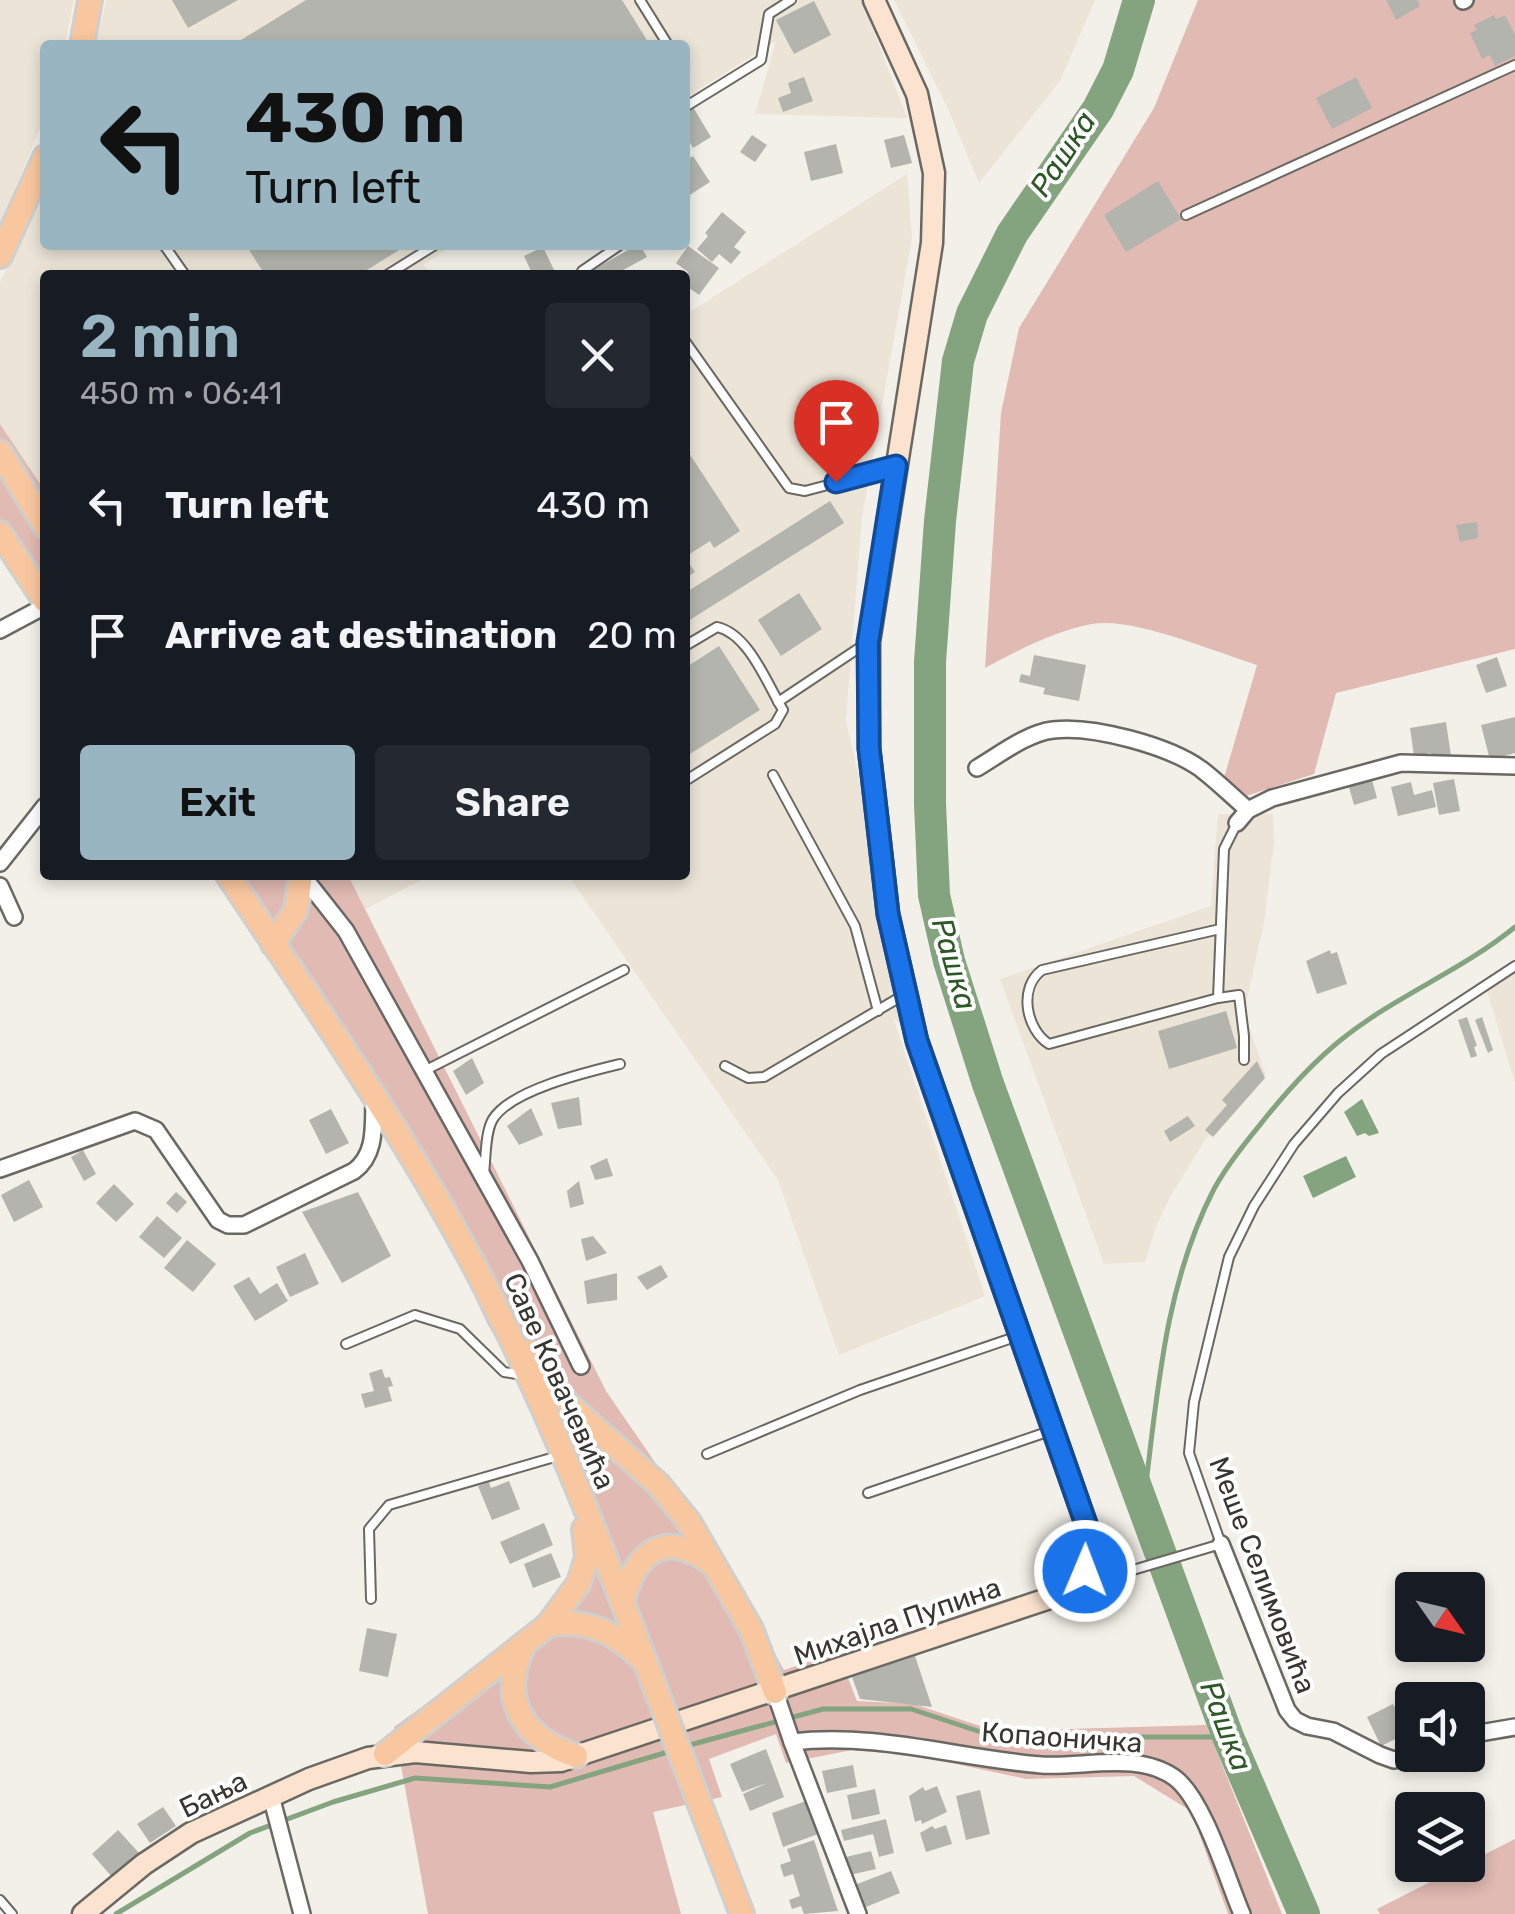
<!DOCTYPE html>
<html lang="en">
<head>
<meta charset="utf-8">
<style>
  :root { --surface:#171b24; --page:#242831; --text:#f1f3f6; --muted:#9ea1a6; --accent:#98b5c1 }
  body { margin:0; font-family:Rubik,sans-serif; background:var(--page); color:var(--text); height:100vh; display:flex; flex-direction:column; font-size:38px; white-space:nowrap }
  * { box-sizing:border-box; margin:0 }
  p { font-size:32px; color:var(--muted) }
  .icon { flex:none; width:55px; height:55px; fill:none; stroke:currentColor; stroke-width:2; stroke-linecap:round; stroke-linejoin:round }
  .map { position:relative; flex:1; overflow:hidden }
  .details { position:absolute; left:40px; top:270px; width:650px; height:610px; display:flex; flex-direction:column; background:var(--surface); border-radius:10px; box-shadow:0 5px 15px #0003 }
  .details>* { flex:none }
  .banner { position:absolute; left:40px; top:40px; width:650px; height:210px; border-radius:10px; box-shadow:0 5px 15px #0003; background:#98b5c1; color:#111; overflow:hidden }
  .needle { width:65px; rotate:124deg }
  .buttons { position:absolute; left:1395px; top:1572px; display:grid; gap:20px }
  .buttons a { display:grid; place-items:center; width:90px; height:90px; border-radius:10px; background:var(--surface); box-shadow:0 5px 15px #0003; font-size:50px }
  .pin { position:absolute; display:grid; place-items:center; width:85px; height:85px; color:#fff; margin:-102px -42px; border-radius:50% 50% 50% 0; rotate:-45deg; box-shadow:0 0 10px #0007 }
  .pin .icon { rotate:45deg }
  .me { position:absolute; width:110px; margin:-55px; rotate:1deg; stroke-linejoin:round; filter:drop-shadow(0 0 8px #0008) }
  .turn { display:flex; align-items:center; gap:35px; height:210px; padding:0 40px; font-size:45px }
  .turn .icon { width:130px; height:130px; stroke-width:2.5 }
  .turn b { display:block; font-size:70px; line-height:85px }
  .round { display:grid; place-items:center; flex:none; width:105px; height:105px; border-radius:10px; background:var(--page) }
  .headline { display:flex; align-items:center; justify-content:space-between; height:170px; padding:0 40px }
  h1 { font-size:60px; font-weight:600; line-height:75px; color:var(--accent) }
  .primary-button { display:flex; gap:20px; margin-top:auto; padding:20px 40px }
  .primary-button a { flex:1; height:115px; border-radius:10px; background:var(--accent); color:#111; font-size:40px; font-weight:600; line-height:115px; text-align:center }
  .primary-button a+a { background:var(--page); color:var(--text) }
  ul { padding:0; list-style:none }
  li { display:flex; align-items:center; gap:30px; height:130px; padding:0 40px }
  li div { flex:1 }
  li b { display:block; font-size:38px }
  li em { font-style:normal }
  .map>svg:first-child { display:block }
  .built { fill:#ebe4d7 }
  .green { fill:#e0bab3 }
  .water { fill:#84a37f }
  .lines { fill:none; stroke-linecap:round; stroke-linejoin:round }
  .stream { stroke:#84a37f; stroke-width:5 }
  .river { stroke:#84a37f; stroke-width:32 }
  .building { fill:#b3b4ad }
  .lane-casing { stroke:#6a6862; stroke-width:12 }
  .street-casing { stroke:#6a6862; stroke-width:20 }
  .secondary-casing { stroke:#6a6862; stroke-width:25 }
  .primary-casing { stroke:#cfcfce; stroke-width:28 }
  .lane { stroke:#fff; stroke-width:8 }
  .street { stroke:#fff; stroke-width:15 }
  .secondary { stroke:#fce3cf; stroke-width:20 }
  .primary { stroke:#f9c79f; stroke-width:22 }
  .primary-bridge-casing { stroke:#cfcfce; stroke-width:28; stroke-linecap:butt }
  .primary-bridge { stroke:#f9c79f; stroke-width:22 }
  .route-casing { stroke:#114b97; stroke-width:25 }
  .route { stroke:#1a73e8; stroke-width:18 }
  .labels { text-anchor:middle; stroke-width:8; stroke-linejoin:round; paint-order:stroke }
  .street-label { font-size:28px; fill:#373633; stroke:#fff }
  .water-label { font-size:30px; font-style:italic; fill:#2e5927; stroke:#fff }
</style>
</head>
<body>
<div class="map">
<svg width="1515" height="1914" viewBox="0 0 1515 1914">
  <rect width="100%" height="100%" fill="#f3f0e9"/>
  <g class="built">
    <polygon points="0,0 74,0 65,45 45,45 45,116 0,225"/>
    <polygon points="106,0 862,0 907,118 755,114 776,41 685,98 685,45 96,45"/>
    <polygon points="894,0 1095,0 1060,81 979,183 949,111"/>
    <polygon points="907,174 912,238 862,517 846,720 917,1041 893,1017 985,1296 839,1355 778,1180 568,875 685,875 685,315"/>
    <polygon points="45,192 45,245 454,245 423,265 435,275 45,275 45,491 0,424 0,282"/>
    <polygon points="1218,814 1273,814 1274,843 1264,922 1244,1013 1266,1075 1205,1140 1170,1197 1156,1227 1145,1262 1104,1264 1000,979 1211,906"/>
    <polygon points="348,875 431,875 365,909"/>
    <polygon points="1515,966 1515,1083 1486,987"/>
  </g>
  <g class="green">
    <path d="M1198 0H1515V649L1336 693 1314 774 1243 797 1224 778 1257 665C1215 652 1134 617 1092 624 1054 631 1019 650 985 668L1001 413 1019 328 1154 108Z"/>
    <polygon points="0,424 45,491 45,610 0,544"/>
    <polygon points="217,875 348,875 606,1391 727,1567 784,1670 838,1652 857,1701 914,1704 995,1731 1206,1725 1282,1914 1228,1914 1191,1811 1134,1776 1026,1779 919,1756 852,1750 786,1763 776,1734 709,1759 722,1797 653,1812 681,1914 428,1914 394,1727 506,1646 556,1598 575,1571 583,1534 532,1399 488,1325 448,1239 376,1115"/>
    <polygon points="1515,1839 1515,1914 1380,1914 1377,1909"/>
  </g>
  <g class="water">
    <polygon points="1362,1099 1379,1133 1369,1136 1365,1133 1357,1136 1344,1112"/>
    <polygon points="1346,1156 1356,1177 1313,1198 1303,1176"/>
  </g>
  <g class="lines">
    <g class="stream">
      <path d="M1143 1508C1157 1400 1163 1288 1214 1189 1227 1165 1246 1142 1263 1121 1287 1091 1312 1063 1342 1039 1397 995 1461 971 1515 927"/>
      <polyline points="686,1746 823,1709 911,1709 996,1737 1228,1737"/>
      <polyline points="116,1914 250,1833 333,1802 415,1778 550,1787 671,1751"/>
    </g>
    <polyline class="river" points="1139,0 1118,70 1098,109 1012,234 972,314 958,361 940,521 930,662 930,804 934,895 949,961 988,1084 1228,1737 1304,1914"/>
  </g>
  <g class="building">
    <polygon points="172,0 238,0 188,28"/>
    <polygon points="306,0 622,0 650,45 233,45"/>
    <polygon points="1386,0 1417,0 1420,6 1396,20"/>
    <polygon points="814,1 831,35 794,54 776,20"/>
    <polygon points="1494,15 1496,19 1505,15 1515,35 1515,56 1495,66 1490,55 1482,59 1470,33 1477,30 1474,25"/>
    <polygon points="804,77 813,101 783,112 778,98 791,93 788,83"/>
    <polygon points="1356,77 1372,108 1332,129 1316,98"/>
    <polygon points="693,107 711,137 693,148 685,134 685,112"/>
    <polygon points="752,135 767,145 755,162 740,152"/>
    <polygon points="904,135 912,163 891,168 884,140"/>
    <polygon points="836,144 843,173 811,181 804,152"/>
    <polygon points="693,156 710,182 688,196 685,161"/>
    <polygon points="1158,181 1181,219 1126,252 1104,215"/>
    <polygon points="722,212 746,232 734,247 741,252 731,264 719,254 712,262 697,249 708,236 705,233"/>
    <polygon points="246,245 407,245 359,275 265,275"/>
    <polygon points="637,245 640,245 647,257 614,275 590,275 589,272"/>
    <polygon points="688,246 719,268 699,295 685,285 688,272 676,263"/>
    <polygon points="543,247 555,272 533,275 524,256"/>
    <polygon points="685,447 740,531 714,548 710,541 685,557 695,572 685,578"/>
    <polygon points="830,501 844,523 685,623 685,593"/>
    <polygon points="1477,522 1478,538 1460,542 1456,525"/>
    <polygon points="799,593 822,629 781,656 758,620"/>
    <polygon points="719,646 760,710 685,757 685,668"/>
    <polygon points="1034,655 1086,665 1079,701 1043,694 1045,688 1019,682 1021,674 1030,676"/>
    <polygon points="1497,657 1507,686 1486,693 1476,665"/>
    <polygon points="1515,717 1515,753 1490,760 1481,725"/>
    <polygon points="1446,722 1451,756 1432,759 1431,753 1414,756 1410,728"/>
    <polygon points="1454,779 1460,811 1439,815 1433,783"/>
    <polygon points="1372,780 1377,798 1354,805 1349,787"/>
    <polygon points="1411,782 1414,795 1432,790 1436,807 1398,816 1391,787"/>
    <polygon points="1330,950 1331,954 1337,952 1347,984 1317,994 1306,961"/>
    <polygon points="1226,1011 1237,1048 1169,1069 1158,1031"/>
    <polygon points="1467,1017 1477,1046 1474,1047 1477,1056 1471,1058 1458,1020"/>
    <polygon points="1482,1017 1493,1050 1488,1053 1475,1020"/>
    <polygon points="472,1058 484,1083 466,1095 453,1071"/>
    <polygon points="1257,1061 1265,1078 1213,1137 1205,1130 1227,1105 1222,1100"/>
    <polygon points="579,1097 582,1125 558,1129 551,1103"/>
    <polygon points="531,1108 543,1135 519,1145 507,1126"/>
    <polygon points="331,1109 349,1143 326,1154 309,1120"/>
    <polygon points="1188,1116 1195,1126 1170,1142 1164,1131"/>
    <polygon points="83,1150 96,1174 84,1181 71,1157"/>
    <polygon points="607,1158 613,1176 595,1180 590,1166"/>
    <polygon points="29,1180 43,1207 14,1222 1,1195"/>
    <polygon points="579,1181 584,1204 570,1208 567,1191"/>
    <polygon points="114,1184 134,1204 116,1222 96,1203"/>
    <polygon points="176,1192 187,1202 177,1213 166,1203"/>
    <polygon points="358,1192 391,1256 342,1283 302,1212"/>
    <polygon points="157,1216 182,1238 164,1258 139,1237"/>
    <polygon points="593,1236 607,1253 586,1261 581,1239"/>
    <polygon points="187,1240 216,1264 193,1292 164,1268"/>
    <polygon points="305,1253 319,1284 290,1297 276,1267"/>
    <polygon points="661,1265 668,1277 647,1290 637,1277"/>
    <polygon points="617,1273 617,1300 587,1304 584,1281"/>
    <polygon points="249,1277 260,1294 277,1283 288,1301 255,1321 233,1286"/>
    <polygon points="382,1369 385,1378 390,1377 393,1386 388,1387 392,1401 365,1408 361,1394 374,1391 369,1373"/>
    <polygon points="509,1481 520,1509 492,1520 478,1486 489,1482 491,1488"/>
    <polygon points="544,1523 553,1545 510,1564 500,1542"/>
    <polygon points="551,1553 561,1577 533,1588 524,1564"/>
    <polygon points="367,1628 397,1634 388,1677 359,1671"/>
    <polygon points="915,1656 932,1707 860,1699 852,1677"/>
    <polygon points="1393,1704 1408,1733 1381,1746 1367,1717"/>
    <polygon points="766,1749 784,1797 750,1811 743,1794 767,1783 742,1792 730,1764"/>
    <polygon points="853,1765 857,1787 827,1793 822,1771"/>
    <polygon points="937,1786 947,1812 922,1824 921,1820 915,1822 909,1796 923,1787 925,1791"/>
    <polygon points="875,1789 880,1814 852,1820 847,1795"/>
    <polygon points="980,1790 990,1834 966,1840 956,1796"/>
    <polygon points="806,1801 818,1834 783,1847 772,1813"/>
    <polygon points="163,1807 176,1826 150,1843 137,1824"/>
    <polygon points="886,1819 894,1853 879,1857 873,1834 844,1841 841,1830"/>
    <polygon points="946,1825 952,1844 926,1852 920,1833 932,1826 935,1829"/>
    <polygon points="118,1830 139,1853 112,1877 92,1854"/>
    <polygon points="814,1840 838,1911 804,1914 801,1906 792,1909 789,1900 800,1896 793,1874 784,1877 780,1865 791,1861 787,1849"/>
    <polygon points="871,1851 876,1869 850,1875 846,1857"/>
    <polygon points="891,1871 900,1893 861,1909 852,1886"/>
  </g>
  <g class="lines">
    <g class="lane-casing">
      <g id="lane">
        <polyline points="640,0 668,45"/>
        <polyline points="685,107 761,60 769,14 791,0"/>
        <polyline points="1186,215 1515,65"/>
        <polyline points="164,245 185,275"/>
        <polyline points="582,271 620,245"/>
        <polyline points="387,275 435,245"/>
        <polyline points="685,341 789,488 805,491 896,467"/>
        <path d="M685 646 717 627C749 634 767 684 783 710L775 724 685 781"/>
        <polyline points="778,702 865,644"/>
        <polyline points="773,775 855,926 878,1011"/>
        <path d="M1220 929 1042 970C1018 988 1026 1029 1049 1044L1218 998 1224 849 1237 823"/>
        <polyline points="1218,998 1239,995 1244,1036 1244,1060"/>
        <polyline points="725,1066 748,1078 764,1077 902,996"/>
        <polyline points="424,1071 624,970"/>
        <path d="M484 1173C486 1158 485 1132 493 1119 511 1090 587 1072 620 1064"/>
        <polyline points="346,1344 415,1315 460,1329 504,1372 523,1375"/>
        <polyline points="707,1454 860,1390 1018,1336"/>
        <polyline points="868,1493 1050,1431"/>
        <polyline points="1086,1572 1099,1580 1221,1544 1189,1453 1194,1402 1229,1257 1254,1206 1294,1144 1338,1093 1381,1054 1515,966"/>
        <polyline points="371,1599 369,1529 389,1505 558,1456"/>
        <polyline points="0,1900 12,1914"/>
      </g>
    </g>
    <g class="street-casing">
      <g id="street">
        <polyline points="1463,1 1465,0"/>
        <polyline points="0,630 45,606"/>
        <path d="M977 768C999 755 1027 733 1053 730 1093 725 1169 746 1201 769 1218 782 1233 797 1248 810"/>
        <polyline points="1237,823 1248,810 1272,798 1401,763 1515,766"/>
        <polyline points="0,863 45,806"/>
        <polyline points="302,875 346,931 530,1261 581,1366"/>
        <polyline points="0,886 14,917"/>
        <path d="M0 1169 135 1121 156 1130 218 1220 228 1225H244L354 1171C377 1154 373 1125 374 1099"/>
        <polyline points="1221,1544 1287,1710 1295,1720 1307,1726 1333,1731 1380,1755 1394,1760 1416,1755"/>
        <path d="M775 1692 792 1742C876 1732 957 1758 1041 1765 1082 1768 1139 1751 1175 1778 1204 1800 1227 1879 1242 1914"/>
        <polyline points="1468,1735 1515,1727"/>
        <polyline points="792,1742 858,1914"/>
        <polyline points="271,1796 302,1914"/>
      </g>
    </g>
    <g class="secondary-casing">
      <path id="secondary" d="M83 1914 144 1864 191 1833 309 1779 368 1758 415 1752 531 1762 561 1761 1047 1599C1082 1583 1094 1561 1086 1524L917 1041 888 914 869 748V642L932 243 934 173 917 94 874 0"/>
    </g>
    <g class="primary-casing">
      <g id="primary">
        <polyline points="82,45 90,0"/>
        <polyline points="0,256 45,157"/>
        <polyline points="0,452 45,526"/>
        <polyline points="0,533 45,601"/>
        <path d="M228 875C317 1009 415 1149 488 1292 556 1424 608 1564 661 1703"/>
        <polyline points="273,944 296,910 301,875"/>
        <polyline points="528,1352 568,1404 659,1485 689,1522 751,1629 775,1692"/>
        <path d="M623 1600C637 1550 665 1530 711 1563"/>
        <path d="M548 1625C585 1618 617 1633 643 1660"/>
        <path d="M523 1647C498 1701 524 1738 576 1756"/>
        <polyline points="385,1754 548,1625 579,1583 587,1557 584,1529"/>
        <polyline points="702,1810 742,1914"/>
      </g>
    </g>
    <use href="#lane" class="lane"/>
    <use href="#street" class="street"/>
    <use href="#secondary" class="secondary"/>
    <use href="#primary" class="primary"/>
    <g class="primary-bridge-casing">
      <polyline id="primary-bridge" points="661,1703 702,1810"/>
    </g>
    <use href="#primary-bridge" class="primary-bridge"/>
  </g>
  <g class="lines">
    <g class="route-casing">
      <polyline id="route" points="836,482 896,466 868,642 869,748 888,914 917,1041 1086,1524 1090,1554 1085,1571"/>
    </g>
    <use href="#route" class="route"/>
  </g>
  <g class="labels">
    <g class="street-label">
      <text transform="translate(560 1381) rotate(66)" y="10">Саве Ковачевића</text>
      <text transform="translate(1263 1575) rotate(69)" y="10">Меше Селимовића</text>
      <text transform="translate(897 1621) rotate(-19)" y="10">Михајла Пупина</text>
      <text transform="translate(1062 1737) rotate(4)" y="10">Копаоничка</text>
      <text transform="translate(213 1794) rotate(-26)" y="10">Бања</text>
    </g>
    <g class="water-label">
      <text transform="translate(1063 154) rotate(-57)" y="10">Рашка</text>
      <text transform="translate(954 964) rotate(74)" y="10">Рашка</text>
      <text transform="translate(1226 1726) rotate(69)" y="10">Рашка</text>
    </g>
  </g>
</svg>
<div class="buttons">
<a><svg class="needle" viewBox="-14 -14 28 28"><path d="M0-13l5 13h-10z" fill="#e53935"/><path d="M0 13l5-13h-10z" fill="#9ea1a6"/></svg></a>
<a><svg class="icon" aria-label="sound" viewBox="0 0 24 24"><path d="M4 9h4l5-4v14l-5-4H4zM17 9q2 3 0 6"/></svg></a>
<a><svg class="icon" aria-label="layers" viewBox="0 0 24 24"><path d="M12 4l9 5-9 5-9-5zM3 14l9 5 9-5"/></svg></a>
</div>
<div class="pin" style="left:836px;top:482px;background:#d93025"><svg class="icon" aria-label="arrive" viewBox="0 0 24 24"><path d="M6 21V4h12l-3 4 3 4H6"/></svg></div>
<svg class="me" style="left:1085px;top:1571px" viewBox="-20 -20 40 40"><circle r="17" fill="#1a73e8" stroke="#fff" stroke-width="3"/><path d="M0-11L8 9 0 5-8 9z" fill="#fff"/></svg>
<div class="banner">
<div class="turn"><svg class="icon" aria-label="left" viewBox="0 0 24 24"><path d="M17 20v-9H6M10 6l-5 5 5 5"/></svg><div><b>430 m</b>Turn left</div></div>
</div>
<section class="details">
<div class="headline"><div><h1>2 min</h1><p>450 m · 06:41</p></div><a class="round"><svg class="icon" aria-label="close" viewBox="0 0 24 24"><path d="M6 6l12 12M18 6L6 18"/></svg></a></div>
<ul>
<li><svg class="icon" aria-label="left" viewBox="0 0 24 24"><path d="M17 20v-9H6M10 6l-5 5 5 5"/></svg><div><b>Turn left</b></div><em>430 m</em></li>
<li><svg class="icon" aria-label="arrive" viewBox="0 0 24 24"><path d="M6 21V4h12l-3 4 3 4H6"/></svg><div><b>Arrive at destination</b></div><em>20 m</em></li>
</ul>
<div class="primary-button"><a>Exit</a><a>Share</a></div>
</section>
</div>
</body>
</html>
